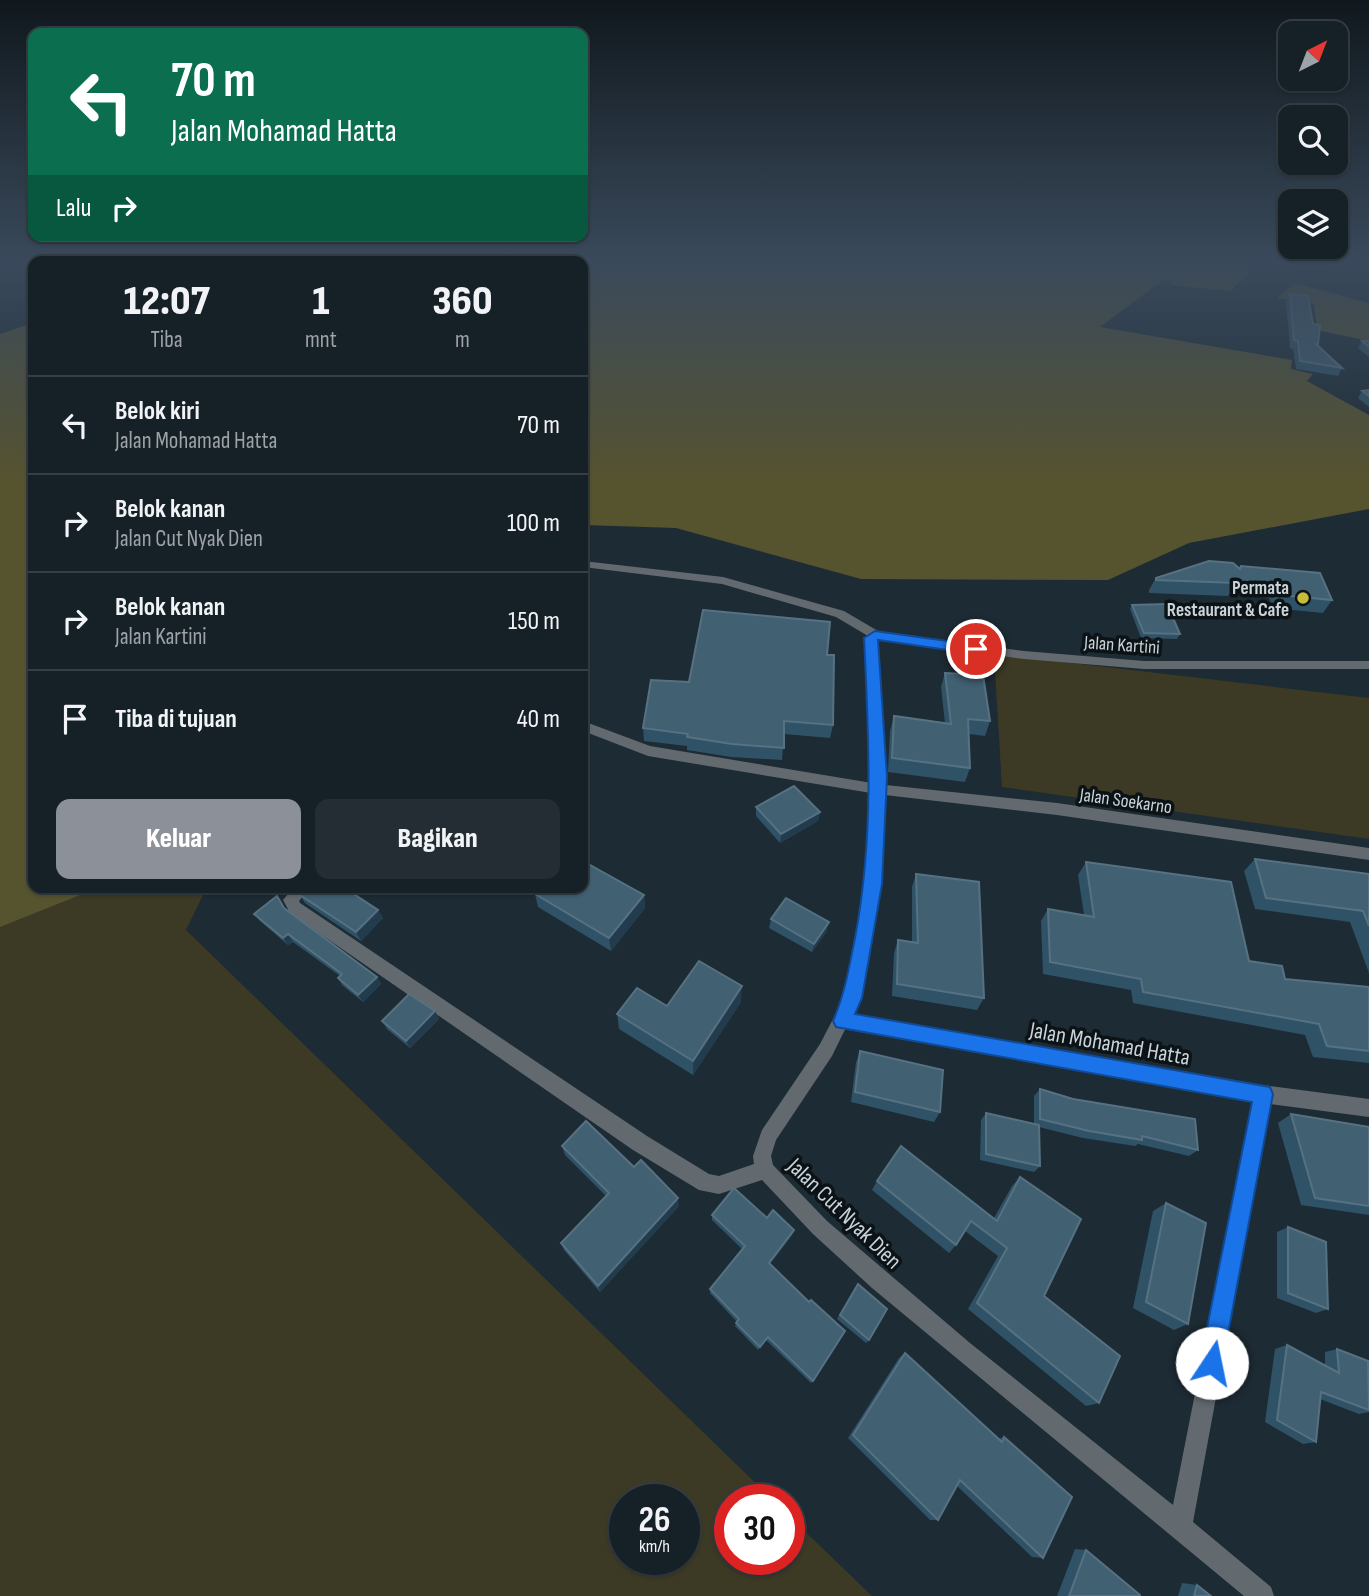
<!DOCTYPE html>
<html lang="id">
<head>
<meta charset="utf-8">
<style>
  :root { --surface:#162027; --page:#232d33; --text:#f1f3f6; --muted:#9ea3a7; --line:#353e44; --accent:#8c9099 }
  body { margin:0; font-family:"Sofia Sans Condensed",sans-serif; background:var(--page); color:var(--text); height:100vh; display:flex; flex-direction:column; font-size:26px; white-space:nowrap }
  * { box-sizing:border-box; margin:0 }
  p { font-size:23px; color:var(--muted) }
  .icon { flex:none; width:38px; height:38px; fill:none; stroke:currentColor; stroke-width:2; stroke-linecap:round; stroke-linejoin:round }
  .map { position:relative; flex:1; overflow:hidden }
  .sheet { position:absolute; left:28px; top:256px; width:560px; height:637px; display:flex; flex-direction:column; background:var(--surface); border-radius:14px; box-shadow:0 2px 5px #0004,0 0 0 2px var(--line) }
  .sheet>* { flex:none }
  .guide { position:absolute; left:28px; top:28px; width:560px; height:214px; border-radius:14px; box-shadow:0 2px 5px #0004,0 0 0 2px var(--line); background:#0b6e4f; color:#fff; overflow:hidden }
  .needle { width:46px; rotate:42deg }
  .buttons { position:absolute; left:1278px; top:21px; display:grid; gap:14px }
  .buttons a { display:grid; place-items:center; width:70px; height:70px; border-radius:14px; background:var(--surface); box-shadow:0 2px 5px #0004,0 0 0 2px var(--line); font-size:35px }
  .speed { position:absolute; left:609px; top:1484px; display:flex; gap:14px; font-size:35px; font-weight:700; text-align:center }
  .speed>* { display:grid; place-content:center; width:91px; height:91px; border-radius:50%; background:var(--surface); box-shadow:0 2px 5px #0004,0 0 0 2px var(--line); line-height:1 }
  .speed small { font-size:18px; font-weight:400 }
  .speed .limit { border:10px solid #d22; background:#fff; color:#111 }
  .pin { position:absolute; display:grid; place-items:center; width:60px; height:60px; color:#fff; margin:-30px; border:4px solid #fff; border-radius:50%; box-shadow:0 2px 7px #0007 }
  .me { position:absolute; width:77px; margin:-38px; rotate:11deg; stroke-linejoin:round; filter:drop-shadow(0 0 5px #0008) }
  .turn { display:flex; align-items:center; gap:24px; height:147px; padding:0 28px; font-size:32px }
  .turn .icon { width:91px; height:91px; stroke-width:2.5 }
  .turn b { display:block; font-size:49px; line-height:60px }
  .then { display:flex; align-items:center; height:66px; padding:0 28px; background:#0003; gap:14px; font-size:26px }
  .eta { display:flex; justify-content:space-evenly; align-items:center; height:119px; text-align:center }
  .eta b { font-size:42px; font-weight:800; line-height:49px }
  .action { display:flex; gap:14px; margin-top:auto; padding:14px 28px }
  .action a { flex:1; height:80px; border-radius:14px; background:var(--accent); color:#fff; font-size:28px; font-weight:800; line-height:80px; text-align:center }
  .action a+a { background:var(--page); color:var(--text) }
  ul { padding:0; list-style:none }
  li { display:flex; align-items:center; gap:21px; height:98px; padding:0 28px; border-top:2px solid var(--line) }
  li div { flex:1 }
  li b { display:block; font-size:26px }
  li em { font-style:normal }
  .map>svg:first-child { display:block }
  .green { fill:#3c3a25; fill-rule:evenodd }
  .water { fill:#56532f }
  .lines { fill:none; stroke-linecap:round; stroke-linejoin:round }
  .minor { fill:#636a6f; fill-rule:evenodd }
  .tertiary { fill:#636a6f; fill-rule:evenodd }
  .wall { fill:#305266 }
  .shaded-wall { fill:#223c4d }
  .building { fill:#416072; stroke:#567282; stroke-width:2 }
  .route { fill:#1a73e8; stroke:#114b97; stroke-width:2 }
  .poi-dot { fill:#c7bb3b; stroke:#0c1317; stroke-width:2.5 }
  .labels { text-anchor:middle; stroke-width:7; stroke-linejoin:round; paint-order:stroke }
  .poi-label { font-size:19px; font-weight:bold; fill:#c9d3d9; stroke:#0c1317; text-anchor:end }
  .street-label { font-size:19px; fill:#c9d3d9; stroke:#0c1317 }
  .near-street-label { font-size:23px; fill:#c9d3d9; stroke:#0c1317 }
</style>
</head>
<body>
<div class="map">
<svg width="1369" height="1596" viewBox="0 0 1369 1596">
  <rect width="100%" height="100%" fill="#1d2b34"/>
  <g class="green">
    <polygon points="994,654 1369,698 1369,839 1002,787"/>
    <path d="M0 799 33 887H207L186 930 773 1500H730V1559H789V1516L872 1596H0ZM625 1500H684V1559H625Z"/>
  </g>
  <g class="water">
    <polygon points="583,262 1244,262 1240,266 1251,271 1230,291 1171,285 1172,281 1163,280 1100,327 1292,360 1291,369 1313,374 1307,381 1369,415 1369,509 1189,543 1108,580 861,579 676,528 583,525"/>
    <polygon points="1294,283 1369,303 1369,341 1317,330 1314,304 1277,298"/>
    <polygon points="33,323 33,887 100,887 0,927 0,334"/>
  </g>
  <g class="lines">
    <polygon class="minor" points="583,561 723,577 844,611 878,631 1024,651 1144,661 1369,661 1369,669 1144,669 1024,659 878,639 876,642 886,785 1057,803 1369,848 1369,860 1057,815 885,795 882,884 861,997 832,1056 776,1140 771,1156 773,1165 827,1221 970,1343 1173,1505 1254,1094 1257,1088 1263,1085 1269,1088 1272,1094 1193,1522 1271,1587 1274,1596 1244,1596 872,1288 813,1234 762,1180 719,1194 699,1190 633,1150 290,913 283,900 294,887 311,887 299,901 300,903 647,1136 709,1174 719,1176 754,1164 753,1156 762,1130 820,1044 845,996 866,884 871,793 648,756 583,731 583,721 650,746 872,783 864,641 868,636 836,617 722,584 583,567"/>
    <polygon class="tertiary" points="843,1013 1263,1085 1369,1099 1369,1117 1263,1103 843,1029 837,1027 835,1021 837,1015"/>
  </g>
  <g class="wall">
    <polygon points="1290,294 1313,324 1318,344 1318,346 1342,368 1338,376 1296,369 1293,349 1290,348 1286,301"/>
    <polygon points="1362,341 1369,341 1369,357 1358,348"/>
    <polygon points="1369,390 1369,407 1358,398 1362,391"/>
    <polygon points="1241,566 1332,600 1323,613 1273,608 1269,598 1229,594 1228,596 1149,593 1149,590 1156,578 1239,568"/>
    <polygon points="1132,605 1180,634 1177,639 1141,638 1130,609"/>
    <polygon points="827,655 833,725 830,738 784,734 782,760 731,757 687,750 687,746 644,741 643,728 689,682"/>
    <polygon points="945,673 990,721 985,736 969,734 970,768 965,782 888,772 890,731 894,716 945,723 941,687"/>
    <polygon points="756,807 820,812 818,821 780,843 756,816"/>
    <polygon points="1255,859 1369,874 1369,973 1350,922 1255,909 1244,871"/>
    <polygon points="1086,862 1249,961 1285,979 1369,987 1369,1063 1313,1057 1305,1035 1133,1003 1131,990 1043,974 1041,921 1048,909 1084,915 1078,875"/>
    <polygon points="916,874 984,998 977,1010 892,996 894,953 898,940 912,942 912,887"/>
    <polygon points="535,894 644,895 645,908 611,951 538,907"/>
    <polygon points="300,895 378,910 383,918 361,941 305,903"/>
    <polygon points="285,908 377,977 381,984 363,1002 342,985 338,978 340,976 293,942 288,945 260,921 254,914"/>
    <polygon points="771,919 827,931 812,952 769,928"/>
    <polygon points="741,1002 693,1075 619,1029 617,1014 667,1006"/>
    <polygon points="435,1011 439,1019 410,1048 387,1029 382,1021"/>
    <polygon points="860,1051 940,1112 934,1122 851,1102 856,1062"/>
    <polygon points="1040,1089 1198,1150 1189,1156 1138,1144 1135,1146 1083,1138 1039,1127 1040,1166 1034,1172 980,1160 981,1120 986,1113 1034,1124 1034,1096"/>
    <polygon points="1291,1114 1369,1127 1369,1215 1301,1205 1278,1123"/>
    <polygon points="562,1146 634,1167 679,1206 600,1292 564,1250 561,1243 606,1196 565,1155"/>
    <polygon points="1020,1177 1044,1296 1099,1403 1086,1406 968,1309 998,1256 965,1231 956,1245 949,1253 872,1190 877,1181 994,1218 1012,1186"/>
    <polygon points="1166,1203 1188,1324 1174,1330 1133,1308 1153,1211"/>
    <polygon points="712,1215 767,1218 794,1230 792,1235 770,1264 813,1381 811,1383 766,1340 758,1350 735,1326 737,1322 710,1293 710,1289 742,1249 712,1220"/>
    <polygon points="1288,1227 1328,1309 1316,1313 1277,1298 1277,1232"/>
    <polygon points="858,1284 869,1340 866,1343 837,1319"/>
    <polygon points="1287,1345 1325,1366 1325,1352 1337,1349 1369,1368 1369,1412 1359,1414 1320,1399 1316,1442 1303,1444 1265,1422 1275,1349"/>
    <polygon points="905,1353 998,1439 1004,1437 1043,1558 1032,1557 957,1486 938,1520 930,1520 848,1438 899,1358"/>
    <polygon points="1075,1549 1086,1550 1139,1596 1057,1596"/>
    <polygon points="1182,1583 1197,1585 1211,1596 1178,1596"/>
  </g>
  <g class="shaded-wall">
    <polygon points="820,812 818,821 780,843 781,834"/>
    <polygon points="644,895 645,908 611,951 609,938"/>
    <polygon points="378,910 383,918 361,941 356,932"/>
    <polygon points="829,922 827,931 812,952 814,944"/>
    <polygon points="288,934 293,942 288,945 283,938"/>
    <polygon points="377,977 381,984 363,1002 358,995"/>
    <polygon points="742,986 741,1002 693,1075 693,1061"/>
    <polygon points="435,1011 439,1019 410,1048 406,1041"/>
    <polygon points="678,1198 679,1206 600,1292 598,1286"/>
    <polygon points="794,1230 792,1235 767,1267 769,1263"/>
  </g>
  <g class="building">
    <polygon points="1290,294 1308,296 1313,324 1320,325 1318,344 1316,344 1342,368 1300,361 1298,341 1294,340"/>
    <polygon points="1362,341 1369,341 1369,347"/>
    <polygon points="1369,390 1369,396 1362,391"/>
    <polygon points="1209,561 1233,563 1240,569 1241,566 1320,573 1332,600 1281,595 1277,585 1234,580 1236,583 1156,580 1156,578"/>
    <polygon points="1167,604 1180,634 1144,633 1132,605"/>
    <polygon points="703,610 830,622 827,655 834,655 833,725 784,721 784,748 732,744 687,737 688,734 643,728 651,680 689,682"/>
    <polygon points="945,673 983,675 990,721 968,719 970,768 892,758 894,716 951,724"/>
    <polygon points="794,786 820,812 781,834 756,807"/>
    <polygon points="1255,859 1369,874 1369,926 1363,911 1266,898"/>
    <polygon points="583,861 644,895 609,938 535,894 540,887 583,887"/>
    <polygon points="1086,862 1231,882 1249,961 1282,966 1285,979 1369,987 1369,1051 1327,1046 1319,1024 1143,992 1141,979 1050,962 1048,909 1094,917"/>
    <polygon points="916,874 979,882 984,998 897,984 898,940 918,943"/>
    <polygon points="308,887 343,887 378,910 356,932 300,895"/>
    <polygon points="277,896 284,908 377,977 358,995 338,978 342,974 288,934 283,938 254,914"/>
    <polygon points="786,898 829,922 814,944 771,919"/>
    <polygon points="699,961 742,986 693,1061 617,1014 637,988 667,1006"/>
    <polygon points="409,994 435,1011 406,1041 382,1021"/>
    <polygon points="860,1051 943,1070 940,1112 855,1092"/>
    <polygon points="1040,1089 1073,1099 1195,1119 1198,1150 1142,1136 1142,1140 1089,1131 1040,1119"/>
    <polygon points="986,1113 1039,1125 1040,1166 986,1154"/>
    <polygon points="1291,1114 1369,1127 1369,1206 1315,1198"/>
    <polygon points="586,1121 634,1167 641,1160 678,1198 598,1286 561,1243 609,1193 562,1146"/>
    <polygon points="901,1146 997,1221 1020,1177 1081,1219 1044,1296 1120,1356 1099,1403 977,1303 1007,1248 971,1221 956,1245 877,1181"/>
    <polygon points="734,1188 767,1218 773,1210 794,1230 769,1263 809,1302 811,1300 845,1331 813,1381 768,1337 760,1347 736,1323 739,1319 710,1289 745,1246 712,1215"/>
    <polygon points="1166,1203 1206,1223 1188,1324 1146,1302"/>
    <polygon points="1288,1227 1326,1242 1328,1309 1288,1293"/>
    <polygon points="858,1284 887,1309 869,1340 840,1315"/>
    <polygon points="1287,1345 1339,1373 1337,1349 1368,1361 1369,1410 1321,1392 1316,1442 1277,1420"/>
    <polygon points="905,1353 1002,1442 1004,1437 1072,1497 1043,1558 960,1480 938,1520 853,1435"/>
    <polygon points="1086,1550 1140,1595 1139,1596 1069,1596"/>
    <polygon points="1197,1585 1211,1596 1194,1596"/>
  </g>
  <linearGradient id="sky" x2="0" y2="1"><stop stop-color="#10181d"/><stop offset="0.54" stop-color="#3a4a5c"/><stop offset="1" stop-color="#3a4a5c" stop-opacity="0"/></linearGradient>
  <rect width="1369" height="485" fill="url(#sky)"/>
  <path class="route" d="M875 631 976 645 983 649 976 654 878 640 887 777 882 884 862 998 855 1014 1270 1087 1273 1094 1221 1371 1212 1375 1204 1371 1200 1363 1252 1102 836 1027 833 1021C845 994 849 967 855 938 874 838 869 739 864 638Z"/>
  <circle class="poi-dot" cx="1303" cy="598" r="7"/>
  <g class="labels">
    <g class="poi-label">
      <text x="1289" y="594">Permata<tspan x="1289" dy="22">Restaurant &amp; Cafe</tspan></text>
    </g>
    <g class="street-label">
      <text transform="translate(1122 644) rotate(4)" y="7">Jalan Kartini</text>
      <text transform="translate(1126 800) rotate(8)" y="7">Jalan Soekarno</text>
    </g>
    <g class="near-street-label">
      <text transform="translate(1110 1043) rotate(10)" y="8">Jalan Mohamad Hatta</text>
      <text transform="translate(845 1213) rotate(44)" y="8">Jalan Cut Nyak Dien</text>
    </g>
  </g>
</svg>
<div class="buttons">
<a><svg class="needle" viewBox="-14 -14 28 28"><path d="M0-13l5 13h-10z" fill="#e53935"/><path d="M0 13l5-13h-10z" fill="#9ea3a7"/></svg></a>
<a><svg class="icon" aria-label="search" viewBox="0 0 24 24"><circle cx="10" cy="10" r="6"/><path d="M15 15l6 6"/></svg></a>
<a><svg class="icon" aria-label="layers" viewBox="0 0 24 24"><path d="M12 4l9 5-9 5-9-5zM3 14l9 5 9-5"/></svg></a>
</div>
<div class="speed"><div>26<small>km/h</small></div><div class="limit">30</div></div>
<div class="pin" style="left:976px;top:649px;background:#d93025"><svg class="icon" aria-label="arrive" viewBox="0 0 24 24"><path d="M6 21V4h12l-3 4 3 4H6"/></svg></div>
<svg class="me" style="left:1212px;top:1363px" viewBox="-20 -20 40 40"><circle r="19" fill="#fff"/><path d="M0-13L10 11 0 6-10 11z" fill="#1a73e8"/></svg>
<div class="guide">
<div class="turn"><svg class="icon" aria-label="left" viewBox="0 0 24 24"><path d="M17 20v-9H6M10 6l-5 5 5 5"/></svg><div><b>70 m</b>Jalan Mohamad Hatta</div></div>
<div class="then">Lalu<svg class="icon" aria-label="right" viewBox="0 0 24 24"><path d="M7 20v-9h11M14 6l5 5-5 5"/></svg></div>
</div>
<section class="sheet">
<div class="eta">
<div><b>12:07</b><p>Tiba</p></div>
<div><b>1</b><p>mnt</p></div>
<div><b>360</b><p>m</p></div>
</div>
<ul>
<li><svg class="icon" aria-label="left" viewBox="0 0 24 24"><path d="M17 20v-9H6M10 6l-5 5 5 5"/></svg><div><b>Belok kiri</b><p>Jalan Mohamad Hatta</p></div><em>70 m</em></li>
<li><svg class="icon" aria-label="right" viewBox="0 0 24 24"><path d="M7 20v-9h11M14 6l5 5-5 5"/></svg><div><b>Belok kanan</b><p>Jalan Cut Nyak Dien</p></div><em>100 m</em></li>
<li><svg class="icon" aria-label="right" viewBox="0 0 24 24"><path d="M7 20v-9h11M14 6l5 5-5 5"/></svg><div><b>Belok kanan</b><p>Jalan Kartini</p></div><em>150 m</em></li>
<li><svg class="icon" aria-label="arrive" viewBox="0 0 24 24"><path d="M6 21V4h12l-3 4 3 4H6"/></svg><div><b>Tiba di tujuan</b></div><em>40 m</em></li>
</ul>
<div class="action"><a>Keluar</a><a>Bagikan</a></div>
</section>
</div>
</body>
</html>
